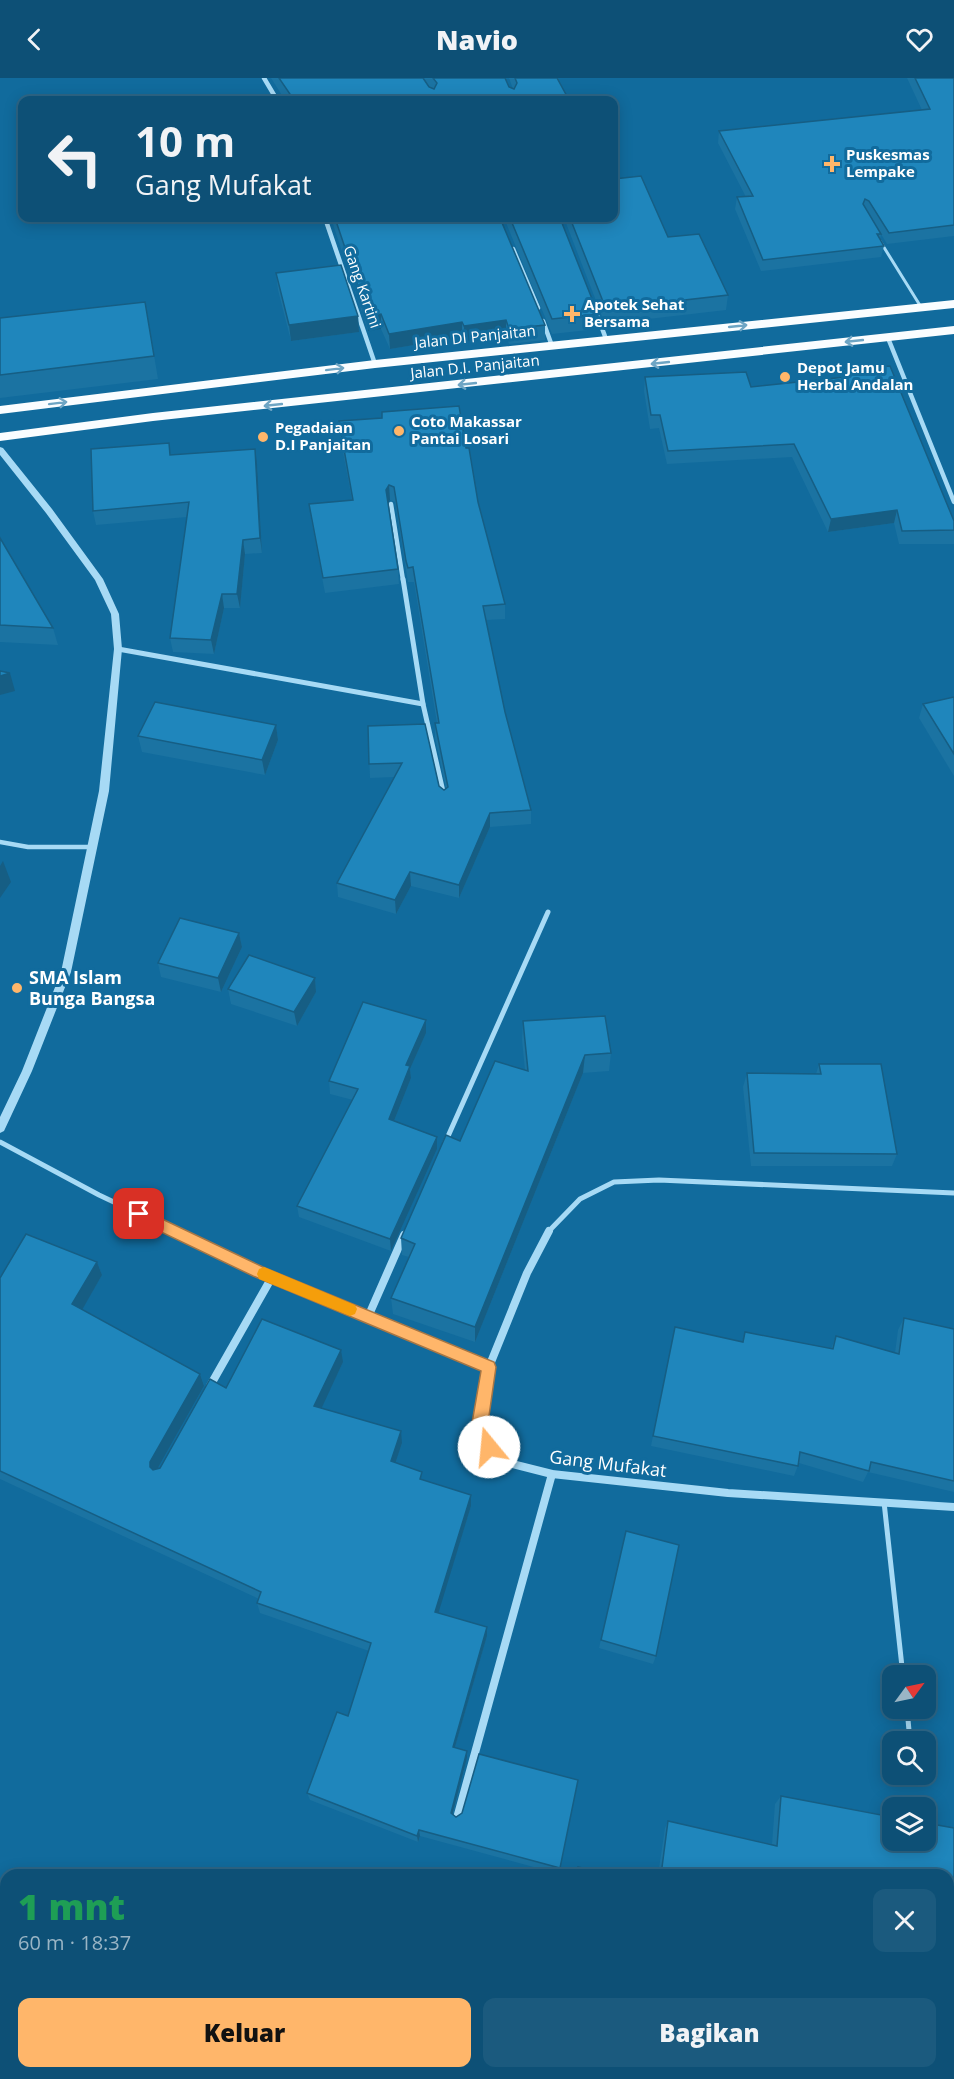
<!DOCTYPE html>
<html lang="id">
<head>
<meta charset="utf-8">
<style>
  :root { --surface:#0d5076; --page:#1b5a7e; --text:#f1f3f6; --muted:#9ab5c5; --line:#2d6788; --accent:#ffb66a }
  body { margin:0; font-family:"Open Sans",sans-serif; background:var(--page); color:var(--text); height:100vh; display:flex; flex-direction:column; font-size:22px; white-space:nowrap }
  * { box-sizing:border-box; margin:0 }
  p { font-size:20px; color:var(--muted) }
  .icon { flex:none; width:33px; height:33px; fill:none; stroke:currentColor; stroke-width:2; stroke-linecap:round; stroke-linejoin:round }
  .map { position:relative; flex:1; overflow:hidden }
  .sheet { position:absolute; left:0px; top:1791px; width:954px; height:210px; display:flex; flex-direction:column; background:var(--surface); border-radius:18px 18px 0 0; box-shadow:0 3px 15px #0003,0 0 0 2px var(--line) }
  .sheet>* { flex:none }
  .guide { position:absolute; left:18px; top:18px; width:600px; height:126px; border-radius:12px; box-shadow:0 3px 15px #0003,0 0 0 2px var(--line); background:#0d5076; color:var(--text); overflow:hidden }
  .needle { width:39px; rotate:57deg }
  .tools { position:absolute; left:882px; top:1587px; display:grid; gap:12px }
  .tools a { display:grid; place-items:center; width:54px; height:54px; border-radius:12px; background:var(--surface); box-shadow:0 3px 15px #0003,0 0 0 2px var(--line); font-size:30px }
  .pin { position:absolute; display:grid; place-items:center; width:51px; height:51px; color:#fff; margin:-26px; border-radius:12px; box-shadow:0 3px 9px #0006 }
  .me { position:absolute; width:66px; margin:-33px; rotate:343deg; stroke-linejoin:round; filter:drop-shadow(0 0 4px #0008) }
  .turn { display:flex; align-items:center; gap:21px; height:126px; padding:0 18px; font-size:27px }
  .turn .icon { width:78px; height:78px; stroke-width:2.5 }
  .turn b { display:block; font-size:42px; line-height:51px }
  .round { display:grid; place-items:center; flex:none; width:63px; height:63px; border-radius:12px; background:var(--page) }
  .head { display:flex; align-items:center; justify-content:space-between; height:102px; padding:0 18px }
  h1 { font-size:36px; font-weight:800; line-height:45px; color:#1e9e55 }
  .button { display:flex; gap:12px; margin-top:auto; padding:12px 18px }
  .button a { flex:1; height:69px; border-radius:12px; background:var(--accent); color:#111; font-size:24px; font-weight:800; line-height:69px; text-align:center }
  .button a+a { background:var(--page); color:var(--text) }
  header { display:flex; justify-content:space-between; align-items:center; height:78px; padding:0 18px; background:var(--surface); font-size:27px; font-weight:800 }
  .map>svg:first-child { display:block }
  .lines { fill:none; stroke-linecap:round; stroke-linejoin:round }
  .service-far2 { stroke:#a7daf5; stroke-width:3 }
  .service-far1 { stroke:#a7daf5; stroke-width:4.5 }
  .service { stroke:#a7daf5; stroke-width:5 }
  .minor-far2 { stroke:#a7daf5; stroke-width:4.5 }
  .minor-far1 { stroke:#a7daf5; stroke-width:5 }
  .minor { stroke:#a7daf5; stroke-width:8 }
  .tertiary { fill:#a7daf5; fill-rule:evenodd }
  .trunk { fill:#fafdff; fill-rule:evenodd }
  .wall { fill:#1b73a2 }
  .shaded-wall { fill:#165e84 }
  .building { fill:#1f86bc; stroke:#165e84; stroke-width:1.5 }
  .oneway { stroke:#6ea5c4 }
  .route { fill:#ffb66a; stroke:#a67645; stroke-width:1.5 }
  .slow { fill:#f59e0b }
  .poi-dot { fill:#ffb66a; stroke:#116b9d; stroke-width:2 }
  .labels { text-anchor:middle; stroke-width:6; stroke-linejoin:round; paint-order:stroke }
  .far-poi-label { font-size:15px; font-weight:bold; fill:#fff; stroke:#116b9d; text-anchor:start }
  .far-street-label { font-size:15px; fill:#fff; stroke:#116b9d }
  .poi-label { font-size:18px; font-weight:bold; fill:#fff; stroke:#116b9d; text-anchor:start }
  .street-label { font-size:18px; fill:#fff; stroke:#116b9d }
</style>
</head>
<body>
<header><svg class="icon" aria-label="back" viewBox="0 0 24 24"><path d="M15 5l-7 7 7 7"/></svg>Navio<svg class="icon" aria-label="heart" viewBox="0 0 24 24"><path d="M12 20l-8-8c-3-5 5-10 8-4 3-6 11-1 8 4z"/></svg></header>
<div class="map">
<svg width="954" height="2001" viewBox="0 0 954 2001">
  <rect width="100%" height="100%" fill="#116b9d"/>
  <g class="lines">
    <polyline class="service-far2" points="880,163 921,229"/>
    <polyline class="service-far1" points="0,764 28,769 91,769"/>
    <g class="service">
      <polyline points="884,1424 903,1598"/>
      <polyline points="907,1630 910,1664"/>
    </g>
    <g class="minor-far2">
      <polyline points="264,0 277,22"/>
      <polyline points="325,140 375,286"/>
      <polyline points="513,171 538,230"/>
      <polyline points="596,234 606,261"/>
      <polyline points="543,243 552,268"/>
      <polyline points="888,260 954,424"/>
      <polyline points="391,426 403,502"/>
    </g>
    <g class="minor-far1">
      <polyline points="403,501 423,626 444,718"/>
      <polyline points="118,571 423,626"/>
      <polyline points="0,1064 99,1117 177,1154"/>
      <polyline points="445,1065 548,834"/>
      <polyline points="548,1154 580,1121 614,1104 659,1102 954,1115"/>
    </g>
    <g class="minor">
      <polyline points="174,1153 258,1193 489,1289"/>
      <polyline points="549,1153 527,1195 489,1289 480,1345 489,1369 508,1385 552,1396 728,1415 954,1429"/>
      <polyline points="368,1239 404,1157"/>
      <polyline points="210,1308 272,1199"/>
      <polyline points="457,1740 552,1396"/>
    </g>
    <polygon class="tertiary" points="0,369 3,370 52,431 103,501 119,536 122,571 109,713 71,894 32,993 4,1053 0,1055 0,1039 22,993 61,894 99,713 114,571 111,536 95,502 46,435 0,377"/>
    <g class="trunk">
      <polygon points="954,222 954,230 375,290 0,336 0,328 375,282"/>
      <polygon points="954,248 954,256 153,343 0,363 0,355 153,335"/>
    </g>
  </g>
  <g class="wall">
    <polygon points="271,0 423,0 429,9 430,10 424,0 505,0 509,9 513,11 509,0 557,0 569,22 285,22"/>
    <polygon points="907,0 954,0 954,158 887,166 881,156 880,162 884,168 881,179 761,193 735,131 737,119 746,119 718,65 719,53 922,32"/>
    <polygon points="331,140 500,140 545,247 545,262 509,266 506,258 464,264 462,259 390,271 381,251 368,253"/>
    <polygon points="504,140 560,140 598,236 597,251 552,256"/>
    <polygon points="564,140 614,140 668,159 728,217 726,232 605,246"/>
    <polygon points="276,195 358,238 359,254 291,263 278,212"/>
    <polygon points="145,224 158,301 0,320 0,240"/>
    <polygon points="842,291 954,443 954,466 899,466 894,445 828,454 792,379 667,386 659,350 650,351 644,313 645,299 751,309 840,300"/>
    <polygon points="382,334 466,370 478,424 505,526 505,541 486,542 505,634 531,732 531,746 490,749 459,820 411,808 396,836 338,819 337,805 394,699 370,700 368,648 439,708 444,712 446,710 435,660 435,645 437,645 414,504 408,504 395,424 390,422 388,425 398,491 399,506 325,515 311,441 309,426 352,422 340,358 339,343 382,340"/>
    <polygon points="172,377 257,386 262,475 245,476 240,530 224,530 214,576 173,574 170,560 187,439 96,447 93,433"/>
    <polygon points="0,460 53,550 58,567 0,564"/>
    <polygon points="954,619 954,698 919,640 923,626"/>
    <polygon points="276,647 278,662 265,697 142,674 138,658"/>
    <polygon points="239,855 242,869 221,914 161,899 158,885"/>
    <polygon points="315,900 316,914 297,948 231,926 228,911"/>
    <polygon points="523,943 611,975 609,993 583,995 475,1264 393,1236 391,1220 409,1179 402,1177 401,1160 525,992 522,962"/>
    <polygon points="426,955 410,991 411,1000 394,1043 437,1059 437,1071 391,1173 299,1139 297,1128 353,1022 330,1016 329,1003"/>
    <polygon points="819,986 897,1076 892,1088 751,1088 743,1009 747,995 816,996"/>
    <polygon points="97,1184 102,1197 82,1231 200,1296 204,1308 157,1391 160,1390 226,1310 343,1284 321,1330 402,1365 395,1385 423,1402 471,1417 471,1428 438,1534 487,1558 455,1669 467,1673 467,1680 453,1737 456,1739 578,1702 559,1796 420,1758 418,1764 310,1722 307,1715 348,1638 369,1573 260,1535 257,1525 259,1521 0,1401 0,1200"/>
    <polygon points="904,1240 954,1251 954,1414 868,1394 863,1404 799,1385 794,1398 651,1368 675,1249 742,1264 745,1254 831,1271 836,1258 895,1275 898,1252"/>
    <polygon points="626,1453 656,1578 653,1586 599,1570"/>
    <polygon points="781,1718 954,1750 954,1959 948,1957 948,1797 658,1797 665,1750 668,1743 772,1766 775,1726"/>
  </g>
  <g class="shaded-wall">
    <polygon points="381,236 381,251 368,253 368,238"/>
    <polygon points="358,238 359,254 291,263 289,247"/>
    <polygon points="506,242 506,258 464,264 464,248"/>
    <polygon points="462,244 462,259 390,271 389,256"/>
    <polygon points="255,371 257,386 262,475 260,460"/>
    <polygon points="389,407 390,422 387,427 386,412"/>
    <polygon points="897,432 894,445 828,454 831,441"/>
    <polygon points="243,462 245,476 240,530 237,516"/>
    <polygon points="222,516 224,530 214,576 211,562"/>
    <polygon points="10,595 15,613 0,617 0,598"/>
    <polygon points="276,647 278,662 265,697 262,682"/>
    <polygon points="490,735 490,749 459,820 459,807"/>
    <polygon points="3,783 11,804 0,820 0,788"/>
    <polygon points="410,794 411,808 396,836 395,822"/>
    <polygon points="239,855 242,869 221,914 218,900"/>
    <polygon points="315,900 316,914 297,948 294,934"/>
    <polygon points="426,942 426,955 410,991 411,1000 390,1053 389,1041 406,987"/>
    <polygon points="585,977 583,995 475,1264 475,1249"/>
    <polygon points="437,1059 437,1071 391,1173 390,1161"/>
    <polygon points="97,1184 102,1197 78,1239 72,1226"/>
    <polygon points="341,1272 343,1284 317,1340 314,1328"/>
    <polygon points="200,1296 204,1308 155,1395 150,1389 150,1384"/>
    <polygon points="401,1353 402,1365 392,1395 391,1383"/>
    <polygon points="471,1417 471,1428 436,1543 435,1534"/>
    <polygon points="487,1549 487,1558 453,1676 453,1669"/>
    <polygon points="467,1673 467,1680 451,1742 451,1735"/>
    <polygon points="419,1752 420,1758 418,1764 417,1758"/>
  </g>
  <g class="building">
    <polygon points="279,0 423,0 429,9 434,11 437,5 433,0 505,0 509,9 514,11 517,5 515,0 557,0 569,22 294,22"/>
    <polygon points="915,0 954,0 954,147 889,155 869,123 865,121 863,126 881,156 877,156 884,168 763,182 737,119 753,118 719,53 930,31"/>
    <polygon points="641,98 668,159 699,156 728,217 606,231 570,140 614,140 614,101"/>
    <polygon points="335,140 500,140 545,247 509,251 506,242 464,248 462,244 389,256 381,236 368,238"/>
    <polygon points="510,140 560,140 598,236 552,241"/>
    <polygon points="341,187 358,238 289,247 276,195"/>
    <polygon points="145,224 154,278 0,297 0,240"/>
    <polygon points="890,288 954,443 954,452 902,453 897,432 831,441 794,366 668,373 660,337 651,337 645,299 746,294 751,309 845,299 842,291"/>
    <polygon points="459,328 466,370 469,370 478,424 505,526 483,528 505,634 531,732 490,735 459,807 410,794 395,822 337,805 402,685 369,686 368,648 425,646 439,708 444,712 448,709 435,645 439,645 413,489 408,490 406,483 394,409 389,407 386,412 398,491 323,500 309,426 353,422 339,343 382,340 382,334"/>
    <polygon points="169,365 170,377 255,371 260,460 243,462 237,516 222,516 211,562 170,560 189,424 93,433 91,371"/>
    <polygon points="0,460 53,550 0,547"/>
    <polygon points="0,593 10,595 0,598"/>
    <polygon points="954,619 954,676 923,626"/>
    <polygon points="155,624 276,647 262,682 138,658"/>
    <polygon points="180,840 239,855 218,900 158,885"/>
    <polygon points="249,877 315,900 294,934 228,911"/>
    <polygon points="363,924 426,942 406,987 410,988 389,1041 437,1059 390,1161 297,1128 358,1011 329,1003"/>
    <polygon points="605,938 611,975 585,977 475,1249 391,1220 415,1166 401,1160 446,1057 460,1063 495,983 528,993 523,943"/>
    <polygon points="819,986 881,986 897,1076 754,1075 747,995 821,996"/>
    <polygon points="26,1156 97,1184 72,1226 200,1296 150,1384 150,1389 153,1392 160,1390 210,1301 226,1310 262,1241 341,1272 314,1328 401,1353 391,1383 422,1394 420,1401 471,1417 435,1534 487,1549 453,1669 467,1673 451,1735 456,1739 462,1735 479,1676 578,1702 560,1790 419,1752 417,1758 307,1715 337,1634 348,1638 371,1565 257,1525 261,1514 0,1393 0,1200"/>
    <polygon points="904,1240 954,1251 954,1403 871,1384 869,1393 800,1374 798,1388 653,1358 675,1249 743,1264 745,1254 833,1271 836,1258 899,1276"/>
    <polygon points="626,1453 679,1467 656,1578 601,1562"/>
    <polygon points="781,1718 892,1739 892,1762 926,1762 926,1745 954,1750 954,1953 948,1952 948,1797 661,1797 668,1743 777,1768"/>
    <polygon points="578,1789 616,1797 577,1797"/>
  </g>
  <defs><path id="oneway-shaft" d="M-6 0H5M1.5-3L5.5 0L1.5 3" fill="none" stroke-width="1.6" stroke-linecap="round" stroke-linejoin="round" transform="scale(1.5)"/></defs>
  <g class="oneway">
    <use href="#oneway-shaft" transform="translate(738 248) rotate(-6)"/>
    <use href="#oneway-shaft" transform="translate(854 263) rotate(174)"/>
    <use href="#oneway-shaft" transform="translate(660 285) rotate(174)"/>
    <use href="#oneway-shaft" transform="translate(335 291) rotate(-7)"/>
    <use href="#oneway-shaft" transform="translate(467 306) rotate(174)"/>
    <use href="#oneway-shaft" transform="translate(58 325) rotate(-7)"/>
    <use href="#oneway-shaft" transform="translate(273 327) rotate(174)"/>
  </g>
  <polygon class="route" points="139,1130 263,1189 494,1284 496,1289 488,1345 497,1369 495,1374 489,1377 484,1374 472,1345 481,1293 253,1198 134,1141 132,1136 134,1132"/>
  <polygon class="slow" points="264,1189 355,1227 357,1231 355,1236 350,1238 259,1201 257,1196 259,1191"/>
  <g class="poi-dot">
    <path d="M829 77h6v6h6v6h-6v6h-6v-6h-6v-6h6z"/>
    <path d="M569 227h6v6h6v6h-6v6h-6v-6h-6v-6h6z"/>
    <circle cx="785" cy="299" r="6"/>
    <circle cx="399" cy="353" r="6"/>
    <circle cx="263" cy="359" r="6"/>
    <circle cx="17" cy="910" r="6"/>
  </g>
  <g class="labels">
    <g class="far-poi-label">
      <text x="846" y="82">Puskesmas<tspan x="846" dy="17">Lempake</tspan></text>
      <text x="584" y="232">Apotek Sehat<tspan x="584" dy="17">Bersama</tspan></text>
      <text x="797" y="295">Depot Jamu<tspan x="797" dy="17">Herbal Andalan</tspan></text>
      <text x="411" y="349">Coto Makassar<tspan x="411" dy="17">Pantai Losari</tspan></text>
      <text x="275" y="355">Pegadaian<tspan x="275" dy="17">D.I Panjaitan</tspan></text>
    </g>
    <g class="far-street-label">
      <text transform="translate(362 209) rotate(71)" y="5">Gang Kartini</text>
      <text transform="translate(475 259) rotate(-6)" y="5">Jalan DI Panjaitan</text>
      <text transform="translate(475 289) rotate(-6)" y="5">Jalan D.I. Panjaitan</text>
    </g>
    <g class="poi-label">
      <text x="29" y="906">SMA Islam<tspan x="29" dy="21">Bunga Bangsa</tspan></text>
    </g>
    <g class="street-label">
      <text transform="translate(608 1386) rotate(7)" y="6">Gang Mufakat</text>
    </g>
  </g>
</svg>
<div class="tools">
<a><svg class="needle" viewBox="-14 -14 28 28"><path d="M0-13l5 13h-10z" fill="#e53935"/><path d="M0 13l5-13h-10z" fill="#9ab5c5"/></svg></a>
<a><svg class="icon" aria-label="search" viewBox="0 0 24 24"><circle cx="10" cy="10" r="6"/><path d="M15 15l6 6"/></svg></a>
<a><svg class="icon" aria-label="layers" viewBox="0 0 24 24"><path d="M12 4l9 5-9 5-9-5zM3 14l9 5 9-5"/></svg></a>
</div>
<div class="pin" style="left:139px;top:1136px;background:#d93025"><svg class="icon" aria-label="arrive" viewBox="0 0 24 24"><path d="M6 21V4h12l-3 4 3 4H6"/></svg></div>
<svg class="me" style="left:489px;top:1369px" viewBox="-20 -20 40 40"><circle r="19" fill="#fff"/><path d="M0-13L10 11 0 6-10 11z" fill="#ffb66a"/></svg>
<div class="guide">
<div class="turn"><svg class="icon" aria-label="left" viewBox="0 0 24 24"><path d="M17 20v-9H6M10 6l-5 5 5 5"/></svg><div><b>10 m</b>Gang Mufakat</div></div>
</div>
<section class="sheet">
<div class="head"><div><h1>1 mnt</h1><p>60 m · 18:37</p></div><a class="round"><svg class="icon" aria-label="close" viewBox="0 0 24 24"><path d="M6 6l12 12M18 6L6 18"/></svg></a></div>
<div class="button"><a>Keluar</a><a>Bagikan</a></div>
</section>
</div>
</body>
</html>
